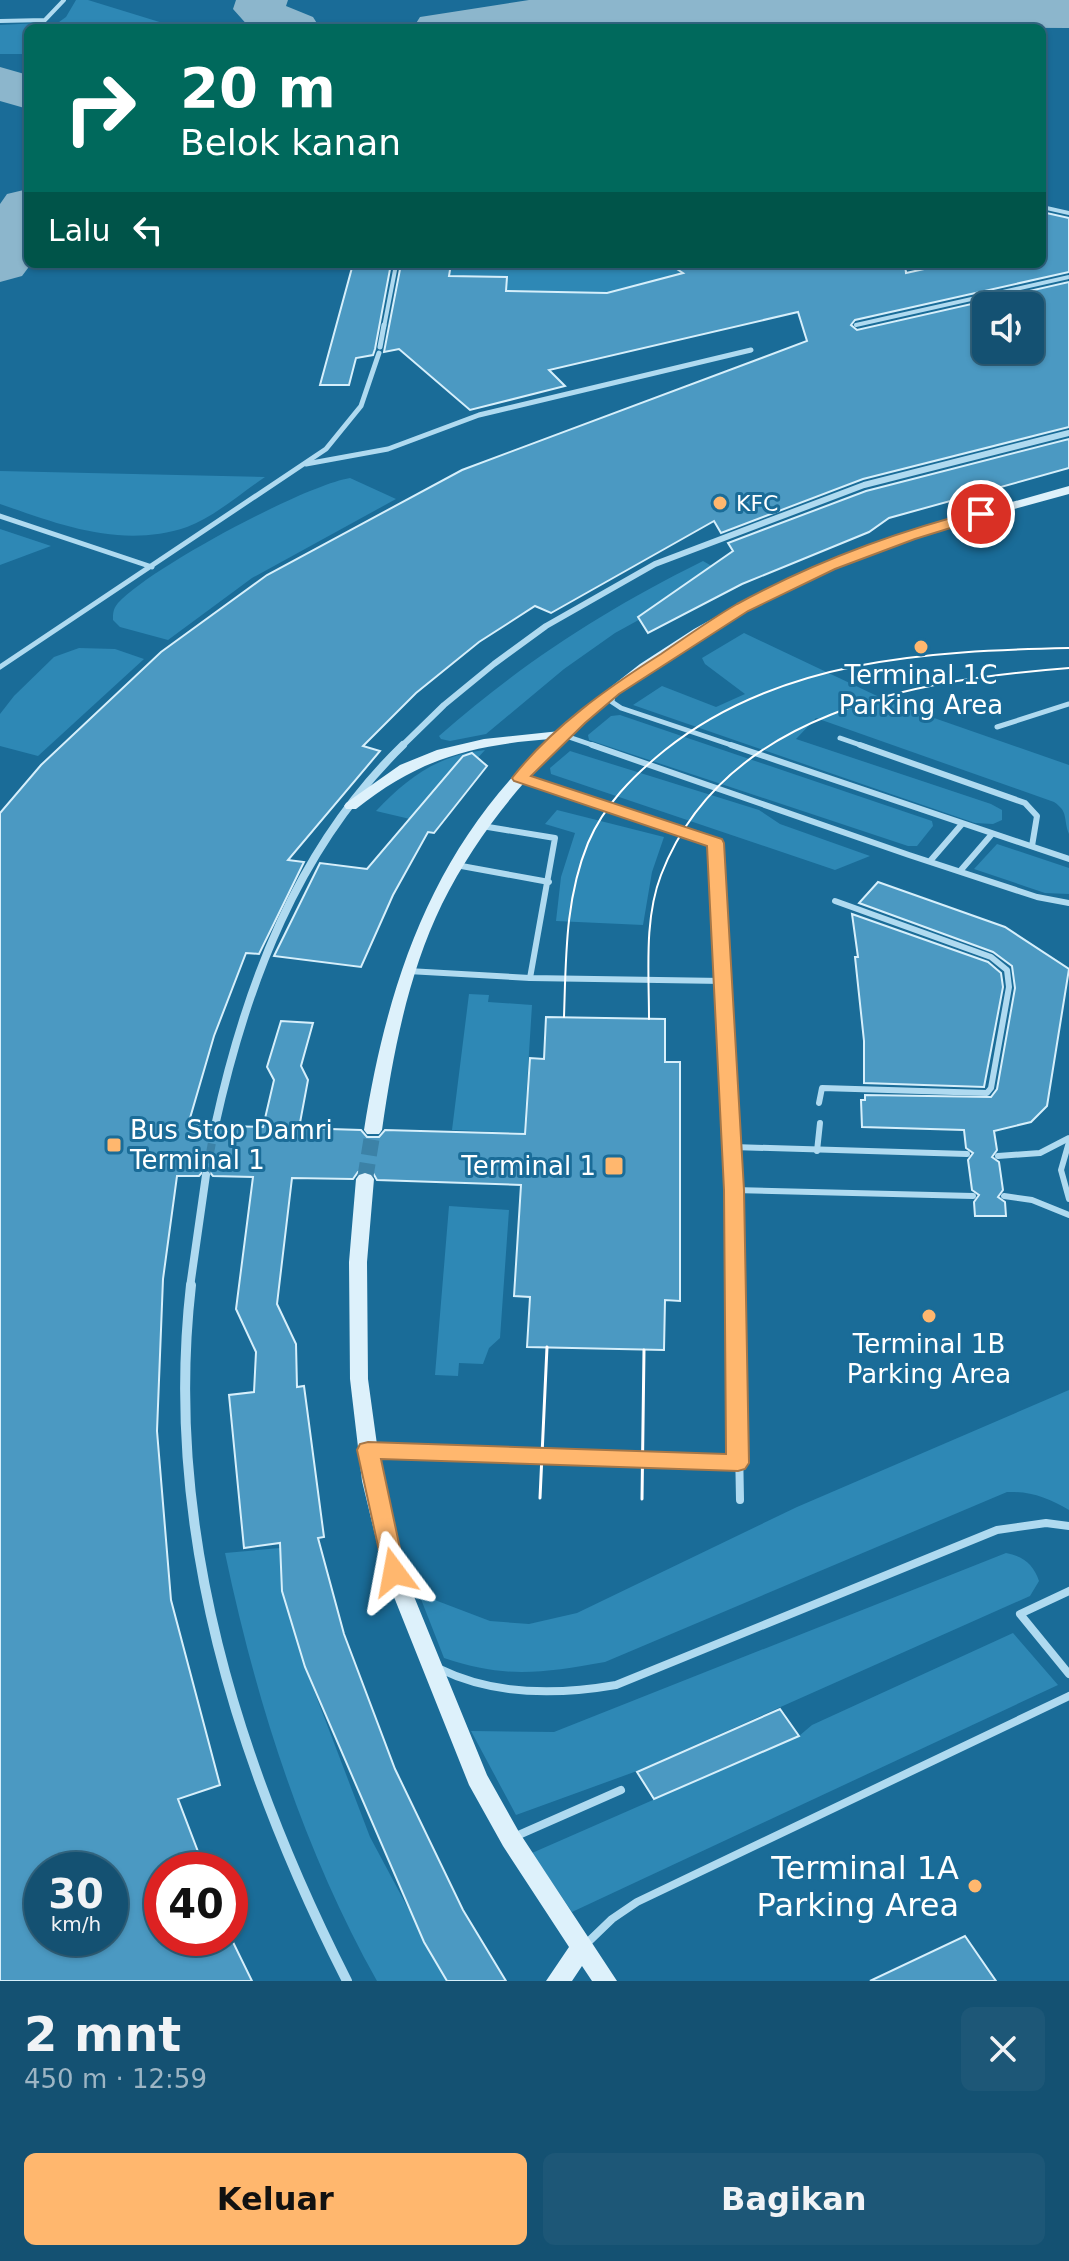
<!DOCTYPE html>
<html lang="id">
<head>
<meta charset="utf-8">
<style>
  :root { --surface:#145172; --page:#1d5777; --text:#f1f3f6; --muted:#9db5c4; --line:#336884; --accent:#ffb76e }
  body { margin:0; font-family:"DejaVu Sans",sans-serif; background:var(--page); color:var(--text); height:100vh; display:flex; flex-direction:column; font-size:30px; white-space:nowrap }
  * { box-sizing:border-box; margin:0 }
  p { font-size:26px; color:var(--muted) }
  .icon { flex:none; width:44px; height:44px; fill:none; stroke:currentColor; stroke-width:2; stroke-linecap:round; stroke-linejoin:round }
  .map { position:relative; height:1981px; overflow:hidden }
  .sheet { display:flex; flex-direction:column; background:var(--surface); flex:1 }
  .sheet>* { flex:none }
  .top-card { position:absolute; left:24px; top:24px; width:1022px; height:244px; border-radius:12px; box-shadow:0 2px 6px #0004,0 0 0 2px var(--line); background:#00695c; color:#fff; overflow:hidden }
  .controls { position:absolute; left:972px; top:292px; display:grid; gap:16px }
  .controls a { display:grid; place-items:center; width:72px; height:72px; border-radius:12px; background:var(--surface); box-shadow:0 2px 6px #0004,0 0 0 2px var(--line); font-size:40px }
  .speed { position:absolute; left:24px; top:1852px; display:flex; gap:16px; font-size:40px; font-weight:700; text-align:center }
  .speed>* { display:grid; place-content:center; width:104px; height:104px; border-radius:50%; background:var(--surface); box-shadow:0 2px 6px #0004,0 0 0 2px var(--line); line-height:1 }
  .speed small { font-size:20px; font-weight:400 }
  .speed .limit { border:12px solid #d22; background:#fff; color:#111 }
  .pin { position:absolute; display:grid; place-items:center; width:68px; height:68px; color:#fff; margin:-34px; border:4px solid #fff; border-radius:50%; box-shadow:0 2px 8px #0007 }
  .me { position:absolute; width:88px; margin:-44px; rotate:347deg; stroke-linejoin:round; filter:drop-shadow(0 0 6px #0008) }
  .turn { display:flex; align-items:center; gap:28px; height:168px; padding:0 24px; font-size:36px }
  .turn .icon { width:104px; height:104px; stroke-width:2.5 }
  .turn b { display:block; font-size:56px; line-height:68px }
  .then { display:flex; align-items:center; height:76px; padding:0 24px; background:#0003; gap:16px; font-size:30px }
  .round { display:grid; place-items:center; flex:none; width:84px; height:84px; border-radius:12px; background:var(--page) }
  .headline { display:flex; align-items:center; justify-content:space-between; height:136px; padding:0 24px }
  h1 { font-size:48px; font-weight:800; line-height:60px }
  .action { display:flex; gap:16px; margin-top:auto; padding:16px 24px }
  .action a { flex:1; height:92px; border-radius:12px; background:var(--accent); color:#111; font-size:32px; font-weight:800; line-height:92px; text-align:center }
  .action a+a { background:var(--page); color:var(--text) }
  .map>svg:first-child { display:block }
  .green { fill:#2e88b5 }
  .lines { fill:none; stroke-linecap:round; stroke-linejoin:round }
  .taxiway { fill:#8cb6cc; fill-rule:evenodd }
  .building { fill:#4b99c2; stroke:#d6effb; stroke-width:2; fill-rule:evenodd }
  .street-tunnel { stroke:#3c82a7; stroke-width:8; stroke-dasharray:8 4; stroke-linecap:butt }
  .secondary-tunnel { stroke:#3c82a7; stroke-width:16; stroke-dasharray:16 8; stroke-linecap:butt }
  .lane-far3 { stroke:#afdaf0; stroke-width:4 }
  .lane-far2 { stroke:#afdaf0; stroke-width:5 }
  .lane-far1 { stroke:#afdaf0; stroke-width:6 }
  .lane { stroke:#afdaf0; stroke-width:8 }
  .street-far2 { stroke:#afdaf0; stroke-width:6 }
  .street-far1 { stroke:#afdaf0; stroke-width:8 }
  .street { stroke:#afdaf0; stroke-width:10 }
  .secondary { fill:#ddf1fb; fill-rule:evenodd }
  .tram-far1 { stroke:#fff; stroke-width:2 }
  .tram { stroke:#fff; stroke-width:3 }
  .route { fill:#ffb76e; stroke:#a67748; stroke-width:2 }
  .poi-dot { fill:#ffb76e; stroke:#1a6c98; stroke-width:3 }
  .labels { text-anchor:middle; stroke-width:6; stroke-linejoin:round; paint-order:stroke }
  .far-poi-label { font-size:22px; fill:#fff; stroke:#1a6c98; text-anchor:start }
  .poi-label { font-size:26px; fill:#fff; stroke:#1a6c98 }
  .near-poi-label { font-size:32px; fill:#fff; stroke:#1a6c98; text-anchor:end }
</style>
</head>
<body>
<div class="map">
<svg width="1069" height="1981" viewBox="0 0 1069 1981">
  <rect width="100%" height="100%" fill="#1a6c98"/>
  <g class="green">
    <polygon points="76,0 88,0 179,28 28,28 28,54 0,54 0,25 59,22 66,17"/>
    <polygon points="451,264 669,264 683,273 607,293 506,291 506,277 449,276"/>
    <path d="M0 471 265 477C241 493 214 517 187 527 122 549 61 525 0 504Z"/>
    <path d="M350 478 396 499 252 578 168 640 120 627 113 620C113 613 113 609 118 603 150 568 303 486 350 478Z"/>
    <polygon points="0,529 51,546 0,565"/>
    <path d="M703 561 724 573 615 633 564 669 486 734 450 741 441 739 439 736C525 661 601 612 703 561Z"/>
    <path d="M744 633 894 704 1069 765V834C1063 819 1069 812 1054 802L816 718 796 739 991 804 1002 810V820L993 824 975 823 633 705 662 686 716 707 745 694 705 664 702 658Z"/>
    <polygon points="79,648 115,649 144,659 38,756 0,746 0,714 14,696 54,657"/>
    <polygon points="620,715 932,821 933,826 917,846 908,846 589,740 588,735 611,716"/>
    <path d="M485 750 463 774 410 819 376 811C407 778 438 755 485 750Z"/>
    <polygon points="570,751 759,810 780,824 870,856 835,870 551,774 550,768"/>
    <polygon points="557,810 664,837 652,872 643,925 556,921 561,877 575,833 545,824"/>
    <polygon points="997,844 1069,868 1069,894 1045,893 974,869"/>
    <polygon points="469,994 489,995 488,1002 532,1005 524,1133 452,1130"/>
    <polygon points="449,1206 509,1210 500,1338 489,1348 483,1364 459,1363 458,1376 435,1375"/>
    <path d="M1069 1390V1510C1049 1498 1030 1491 1007 1492L605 1662C542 1673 506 1679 444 1658L419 1594 490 1621 529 1624 577 1613 797 1507Z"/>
    <path d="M280 1548 282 1591 305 1667 370 1837 447 1981H377C303 1849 256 1701 225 1553Z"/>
    <path d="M1006 1553C1023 1556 1034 1565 1039 1581L1030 1596 637 1771 516 1815 471 1731 554 1732Z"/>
    <polygon points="1013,1633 1058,1685 572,1912 532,1853 799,1736 812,1725"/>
  </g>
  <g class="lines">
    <g class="taxiway">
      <polygon points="236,0 288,0 286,6 313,17 320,28 250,28 233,9"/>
      <polygon points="529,0 1069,0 1069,28 627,25 574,28 413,28 420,17"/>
      <polygon points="0,67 28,75 28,109 0,101"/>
      <polygon points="28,189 28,264 31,264 22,276 0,282 0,204 7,194"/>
    </g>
  </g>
  <g class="building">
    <path d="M1042 212 1069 218V272L855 320 851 325 857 330 1069 282V427L863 479 721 533 714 521 551 613 535 606 479 642 416 693 363 746 380 751 288 860 304 862 259 954 246 953 214 1036 188 1125H208L214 1133 222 1126 263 1127 274 1080 267 1067 281 1021 313 1023 301 1066 308 1080 299 1128 361 1130 367 1137H379L385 1130 525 1134 530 1058 544 1059 546 1017 665 1019V1062H680V1301L665 1300 664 1350 527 1347 530 1297 514 1296 521 1185 377 1180 373 1173 366 1170 358 1172 353 1179 292 1178 277 1304 296 1344 297 1387 304 1386 324 1537 318 1538 344 1634 395 1769 463 1910 506 1981H447L424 1942 305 1667 282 1591 280 1543 244 1548 229 1395 254 1392 256 1352 236 1309 253 1177 213 1176 206 1168 199 1176H177L163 1279 157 1431 171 1600 220 1785 178 1799 205 1870H162V1938H231L252 1981H0V813L41 765 161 652 267 575 462 470 807 341 798 312 549 370 565 386 470 410 399 349 384 352 401 264H451L449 276 507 277 506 291 607 293 683 273 669 264H905L906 273 947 264H1042ZM986 306H1030V350H986ZM42 1870H110V1938H42Z"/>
    <polygon points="353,264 391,264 375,349 373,355 356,358 349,385 320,385"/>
    <polygon points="1069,439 1069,468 889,518 869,532 742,584 648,633 638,617 733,551 728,543 866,491"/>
    <polygon points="472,753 487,766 434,833 428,832 393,895 361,967 274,956 320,863 367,869 463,756"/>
    <polygon points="878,882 1005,927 1069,969 1047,1106 1031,1122 994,1131 997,1150 992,1157 999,1162 1003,1190 998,1197 1005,1202 1006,1216 975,1216 974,1202 979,1195 972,1190 968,1160 973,1153 966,1148 964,1130 862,1127 861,1100 865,1100 865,1095 991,1097 997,1089 1015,988 1012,966 993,952 859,903"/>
    <polygon points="852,914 988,962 1001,973 1003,987 984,1087 864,1083 864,1041 855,957 858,957"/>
    <polygon points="780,1709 799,1736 654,1799 637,1772"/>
    <polygon points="965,1936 996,1981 870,1981"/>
  </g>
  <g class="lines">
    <polyline class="street-tunnel" points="206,1175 215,1126"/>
    <polyline class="secondary-tunnel" points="365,1179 373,1130"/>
    <g class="lane-far3">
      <polyline points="0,21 45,20 64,0"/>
      <polyline points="1042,207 1069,213"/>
      <polyline points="856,325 1069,277"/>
      <polyline points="384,327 396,265"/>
    </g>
    <g class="lane-far2">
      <polyline points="380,347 384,325"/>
      <polyline points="306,464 388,449 479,415 751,350"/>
      <polyline points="0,516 152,567"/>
      <polyline points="0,667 326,449 361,406 379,353"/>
      <polyline points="613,695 612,702 621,708 737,747"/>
      <polyline points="997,727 1069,704"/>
      <polyline points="563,735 598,747"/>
      <polyline points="840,738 866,747"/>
    </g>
    <g class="lane-far1">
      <polyline points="592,745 909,855 1037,897 1069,903"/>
      <polyline points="731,745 1069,859"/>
      <polyline points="860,745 1025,803 1037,816 1032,846"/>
      <polyline points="523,779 716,843 734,1190 736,1287"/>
      <polyline points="482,826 555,838 530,978"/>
      <polyline points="931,860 962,824"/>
      <polyline points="456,865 549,882"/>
      <polyline points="961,870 992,834"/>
      <polyline points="408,971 530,978 723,981"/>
      <polyline points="819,1103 822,1088 987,1093 991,1088 1009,987 1007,970 991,957 835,901"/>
      <polyline points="1069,1142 1061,1170 1069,1199"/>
      <polyline points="733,1147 967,1154"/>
      <polyline points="817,1151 820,1123"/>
      <polyline points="998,1156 1040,1153 1069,1138"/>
      <polyline points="734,1190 973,1196"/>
      <polyline points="1004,1196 1032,1200 1069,1215"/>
    </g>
    <g class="lane">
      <polyline points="736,1285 740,1500"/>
      <polyline points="371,1450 738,1463"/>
      <polyline points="1069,1591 1020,1614 1069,1674"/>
      <path d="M440 1669C493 1695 558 1695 616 1685L997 1530 1046 1523 1069 1526"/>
      <polyline points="514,1837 621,1790"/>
      <polyline points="585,1945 612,1919 637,1902 1069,1696"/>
    </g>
    <polyline class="street-far2" points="401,747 444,705 494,664 546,626 655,564 864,485 1069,433"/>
    <g class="street-far1">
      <path d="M215 1126C246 985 297 848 403 745"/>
      <polyline points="190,1287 206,1175"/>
    </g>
    <path class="street" d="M191 1285C163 1529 238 1766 347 1981"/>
    <g class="secondary">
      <path d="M1069 486V494C984 517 898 540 817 576 665 642 517 753 442 904 408 974 393 1053 382 1130L379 1134H367L364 1130C388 979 434 845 550 739 471 745 419 759 356 809H346L344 806 346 803 400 765 437 750 484 739 560 731 589 704 640 664 694 629 750 598 805 571 934 524Z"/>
      <polygon points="365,1173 371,1175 374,1179 367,1262 368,1379 382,1481 404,1572 487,1775 519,1832 617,1981 592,1981 582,1966 572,1981 546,1981 569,1947 503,1846 469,1785 384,1572 362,1481 350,1379 349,1262 356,1179 359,1175"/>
    </g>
    <g class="tram-far1">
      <path d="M564 1017C566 958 565 899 588 843 604 805 633 776 665 750 779 659 928 651 1069 648"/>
      <path d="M649 1019C649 972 644 919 661 875 724 711 916 680 1069 668"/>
    </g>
    <g class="tram">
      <polyline points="540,1498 547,1347"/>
      <polyline points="642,1499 644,1350"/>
    </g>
  </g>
  <path class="route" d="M981 510 986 511V517L915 539 835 569 748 611 619 694 585 723 531 776 722 839 724 843 744 1190 749 1463 745 1469 738 1471 381 1459 405 1572 402 1578 394 1581 385 1578 357 1450 360 1444 368 1442 726 1454 724 1190 707 846 514 781 512 778C552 727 607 688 661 654 686 637 711 619 737 604 812 563 898 531 981 510Z"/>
  <g class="poi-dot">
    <circle cx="720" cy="503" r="8"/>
    <circle cx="921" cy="647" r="8"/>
    <rect x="106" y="1137" width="16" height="16" rx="4"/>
    <rect x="604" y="1156" width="20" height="20" rx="4"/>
    <circle cx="929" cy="1316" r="8"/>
    <circle cx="975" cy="1886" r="8"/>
  </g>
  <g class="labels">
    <g class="far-poi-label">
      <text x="736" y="511">KFC</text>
    </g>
    <g class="poi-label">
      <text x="921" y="684">Terminal 1C<tspan x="921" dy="30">Parking Area</tspan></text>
      <text x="130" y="1139" text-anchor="start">Bus Stop Damri<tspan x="130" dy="30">Terminal 1</tspan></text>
      <text x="596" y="1175" text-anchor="end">Terminal 1</text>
      <text x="929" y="1353">Terminal 1B<tspan x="929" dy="30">Parking Area</tspan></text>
    </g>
    <g class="near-poi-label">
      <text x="959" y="1879">Terminal 1A<tspan x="959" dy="37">Parking Area</tspan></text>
    </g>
  </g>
</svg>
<div class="controls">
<a><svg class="icon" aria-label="sound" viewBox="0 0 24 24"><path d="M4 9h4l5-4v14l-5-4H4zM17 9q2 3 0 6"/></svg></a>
</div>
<div class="speed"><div>30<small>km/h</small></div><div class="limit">40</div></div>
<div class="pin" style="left:981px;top:514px;background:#d93025"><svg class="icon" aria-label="arrive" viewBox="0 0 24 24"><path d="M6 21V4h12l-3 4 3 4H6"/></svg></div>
<svg class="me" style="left:394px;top:1572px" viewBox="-20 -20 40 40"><path d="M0-17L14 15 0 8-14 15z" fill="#ffb76e" stroke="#fff" stroke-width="4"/></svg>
<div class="top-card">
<div class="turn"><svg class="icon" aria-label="right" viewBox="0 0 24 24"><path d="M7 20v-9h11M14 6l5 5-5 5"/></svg><div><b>20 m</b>Belok kanan</div></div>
<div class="then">Lalu<svg class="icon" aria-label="left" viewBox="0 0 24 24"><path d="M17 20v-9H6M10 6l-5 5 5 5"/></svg></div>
</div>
</div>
<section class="sheet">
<div class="headline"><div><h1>2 mnt</h1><p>450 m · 12:59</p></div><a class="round"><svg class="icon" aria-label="close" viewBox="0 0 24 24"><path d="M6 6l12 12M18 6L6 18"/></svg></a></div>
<div class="action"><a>Keluar</a><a>Bagikan</a></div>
</section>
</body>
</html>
